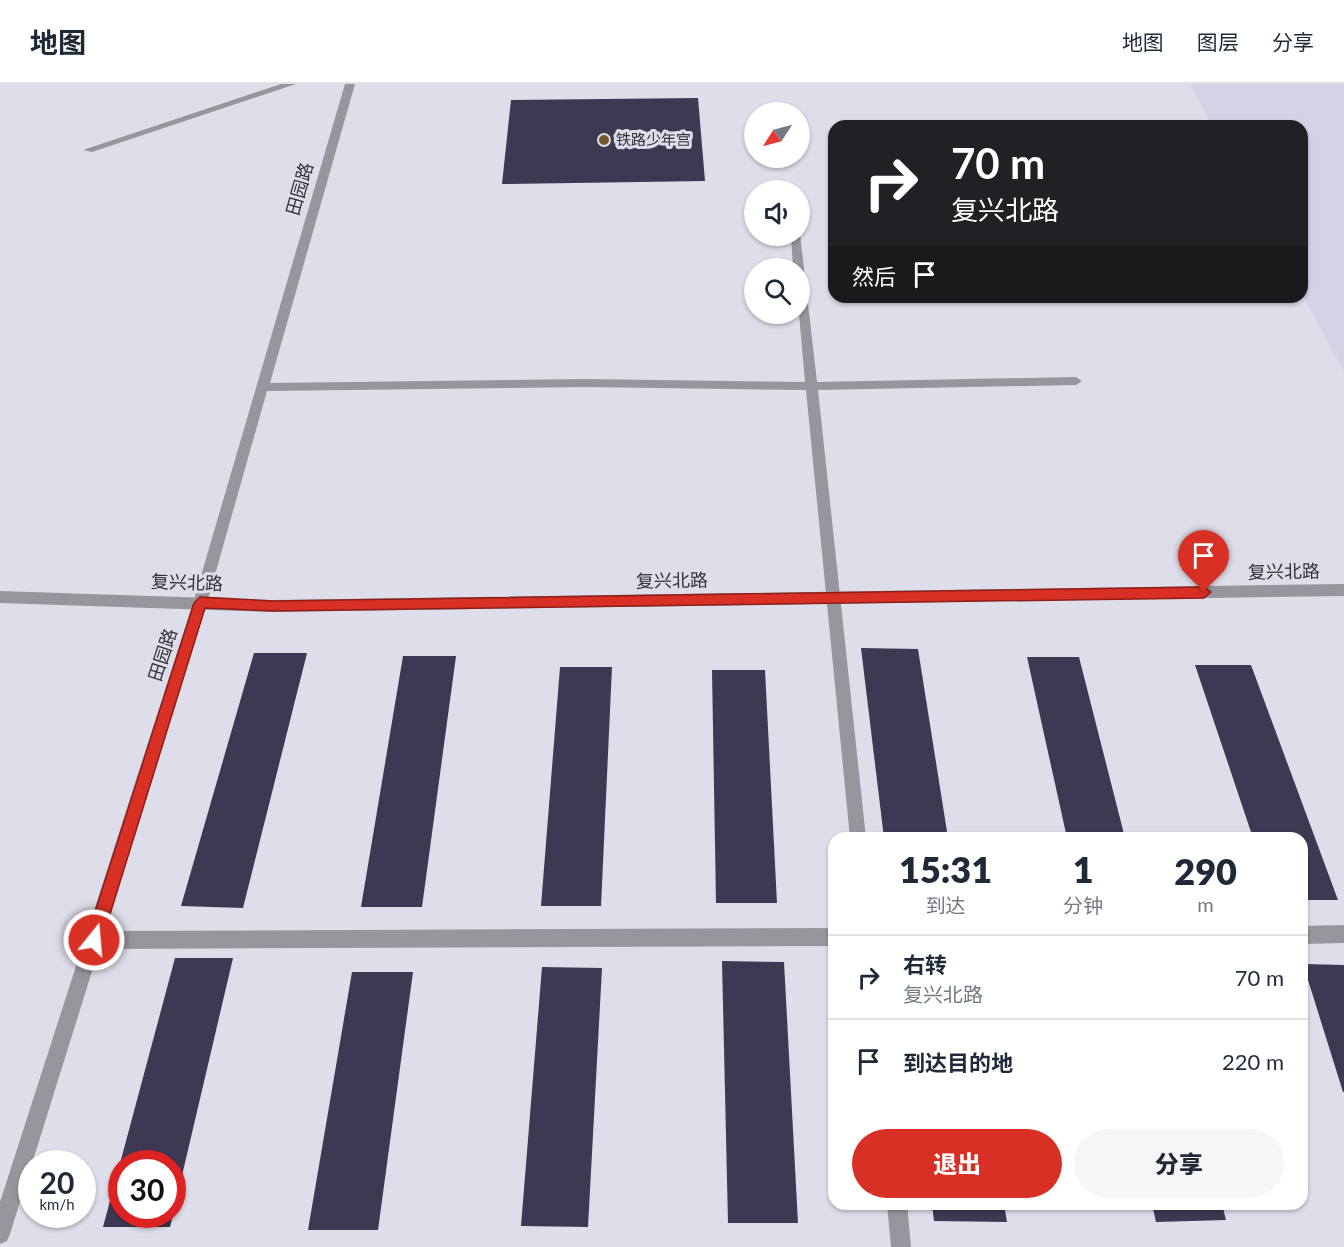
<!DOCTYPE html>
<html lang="zh">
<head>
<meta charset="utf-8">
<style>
  :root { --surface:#fff; --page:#f6f6f7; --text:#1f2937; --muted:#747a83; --line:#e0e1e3; --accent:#d93025 }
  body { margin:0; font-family:Lato,"Noto Sans SC",sans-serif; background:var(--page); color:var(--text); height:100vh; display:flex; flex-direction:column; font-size:22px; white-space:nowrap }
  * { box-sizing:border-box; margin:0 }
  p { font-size:20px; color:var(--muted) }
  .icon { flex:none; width:33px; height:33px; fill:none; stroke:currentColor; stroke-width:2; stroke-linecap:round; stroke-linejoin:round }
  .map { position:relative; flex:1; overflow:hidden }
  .details { position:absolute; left:828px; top:748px; width:480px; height:378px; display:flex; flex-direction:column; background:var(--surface); border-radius:18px; box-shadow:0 2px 4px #0004 }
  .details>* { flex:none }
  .banner { position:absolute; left:828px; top:36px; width:480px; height:183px; border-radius:18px; box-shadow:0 2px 4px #0004; background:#202124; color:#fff; overflow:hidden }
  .needle { width:39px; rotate:234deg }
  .buttons { position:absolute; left:744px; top:18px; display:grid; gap:12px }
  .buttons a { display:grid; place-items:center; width:66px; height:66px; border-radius:50%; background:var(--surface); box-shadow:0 2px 4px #0004; font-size:30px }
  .speed { position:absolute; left:18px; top:1066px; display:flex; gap:12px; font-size:30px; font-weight:700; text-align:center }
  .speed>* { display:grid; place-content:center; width:78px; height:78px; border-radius:50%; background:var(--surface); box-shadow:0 2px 4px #0004; line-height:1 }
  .speed small { font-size:15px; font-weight:400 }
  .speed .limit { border:9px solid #d22; background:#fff; color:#111 }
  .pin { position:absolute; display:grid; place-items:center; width:51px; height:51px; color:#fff; margin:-62px -26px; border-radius:50% 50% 50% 0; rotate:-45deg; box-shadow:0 0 6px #0007 }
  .pin .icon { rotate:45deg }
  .me { position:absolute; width:66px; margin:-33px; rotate:17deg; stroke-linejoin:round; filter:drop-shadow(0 0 4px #0008) }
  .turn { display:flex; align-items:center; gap:21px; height:126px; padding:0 24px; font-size:27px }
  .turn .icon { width:78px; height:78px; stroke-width:2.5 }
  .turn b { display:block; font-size:42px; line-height:51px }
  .then { display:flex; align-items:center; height:57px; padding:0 24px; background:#0003; gap:12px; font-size:22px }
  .eta { display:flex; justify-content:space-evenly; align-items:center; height:102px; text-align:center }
  .eta b { font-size:36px; font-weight:800; line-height:42px }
  .cta { display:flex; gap:12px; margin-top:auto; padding:12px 24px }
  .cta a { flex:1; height:69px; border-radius:36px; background:var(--accent); color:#fff; font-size:24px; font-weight:800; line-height:69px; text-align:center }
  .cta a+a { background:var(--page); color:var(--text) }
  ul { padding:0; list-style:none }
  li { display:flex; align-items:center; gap:18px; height:84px; padding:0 24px; border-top:2px solid var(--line) }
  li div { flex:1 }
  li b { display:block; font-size:22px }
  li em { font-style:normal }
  header { display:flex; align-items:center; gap:36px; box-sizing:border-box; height:84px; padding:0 30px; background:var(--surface); border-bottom:2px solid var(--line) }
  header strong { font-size:28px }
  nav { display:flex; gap:33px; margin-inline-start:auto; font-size:21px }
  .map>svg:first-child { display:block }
  .built { fill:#d4d2e7 }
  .building { fill:#3d3953 }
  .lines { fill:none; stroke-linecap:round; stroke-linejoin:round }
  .service { fill:#96969c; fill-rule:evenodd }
  .minor { fill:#96969c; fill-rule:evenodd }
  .tertiary { fill:#96969c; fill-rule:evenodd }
  .route { fill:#d93025; stroke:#8d1f18; stroke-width:1.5 }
  .poi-dot { fill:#72582a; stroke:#deddea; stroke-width:2 }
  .labels { text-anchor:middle; stroke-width:6; stroke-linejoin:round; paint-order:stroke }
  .far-poi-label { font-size:15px; fill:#323136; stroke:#deddea; text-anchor:start }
  .street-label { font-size:18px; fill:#323136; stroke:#deddea }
</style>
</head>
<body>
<header>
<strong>地图</strong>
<nav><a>地图</a><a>图层</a><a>分享</a></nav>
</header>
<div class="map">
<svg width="1344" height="1163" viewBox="0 0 1344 1163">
  <rect width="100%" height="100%" fill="#deddea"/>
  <polygon class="built" points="1190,0 1344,0 1344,288 1302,210 1302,42 1212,42"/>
  <g class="building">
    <polygon points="698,14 705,97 502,100 511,16"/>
    <polygon points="861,564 918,565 948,754 884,754"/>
    <polygon points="254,569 307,569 243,824 181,822"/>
    <polygon points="403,572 456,572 422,823 361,823"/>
    <polygon points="1027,573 1079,573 1125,754 1067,754"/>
    <polygon points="1195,581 1251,581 1338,816 1302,816 1302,754 1253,754"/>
    <polygon points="560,583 612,583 601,822 541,822"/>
    <polygon points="712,586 765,586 777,819 716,819"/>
    <polygon points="175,874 233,874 173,1130 172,1080 122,1080 122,1131 173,1131 170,1143 103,1143"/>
    <polygon points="722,877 784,878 798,1139 728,1139"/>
    <polygon points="1303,880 1344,881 1344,1008 1343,1008"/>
    <polygon points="542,883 602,884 588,1143 521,1142"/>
    <polygon points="352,888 413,888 378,1146 308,1146"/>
    <polygon points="932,1120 1004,1120 1007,1138 934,1137"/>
    <polygon points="1152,1120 1222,1120 1226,1136 1156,1138"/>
  </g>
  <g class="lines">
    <polygon class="service" points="281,0 296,0 92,68 83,66"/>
    <g class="minor">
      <polygon points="345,0 355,0 270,299 585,295 805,298 799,230 800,184 793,184 791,152 800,152 800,150 817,298 1076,293 1082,297 1076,301 818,306 866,754 850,754 806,306 585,303 267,307 207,519 105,847 834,844 834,862 99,865 10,1150 7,1157 0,1160 0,1118 193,519"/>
      <polygon points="1344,841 1344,859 1302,860 1302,842"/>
      <polygon points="887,1120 907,1120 911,1163 891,1163"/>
    </g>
    <polygon class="tertiary" points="1344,500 1344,512 273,528 0,519 0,507 273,516"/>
  </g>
  <polygon class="route" points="1204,503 1211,508 1204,514 273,527 205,524 102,856 99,862 94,864 88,862 86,856 194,519 200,513 273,517"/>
  <circle class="poi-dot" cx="604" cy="56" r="6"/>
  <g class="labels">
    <g class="far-poi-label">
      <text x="616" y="61">铁路少年宫</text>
    </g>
    <g class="street-label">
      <text transform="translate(300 105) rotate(-74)" y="6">田园路</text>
      <text transform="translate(1284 488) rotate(-1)" y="6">复兴北路</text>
      <text transform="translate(672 497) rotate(-1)" y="6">复兴北路</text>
      <text transform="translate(187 499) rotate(2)" y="6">复兴北路</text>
      <text transform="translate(163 571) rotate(-72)" y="6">田园路</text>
    </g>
  </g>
</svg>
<div class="buttons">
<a><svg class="needle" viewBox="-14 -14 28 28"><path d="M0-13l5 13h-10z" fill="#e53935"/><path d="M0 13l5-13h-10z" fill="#747a83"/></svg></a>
<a><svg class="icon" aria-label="sound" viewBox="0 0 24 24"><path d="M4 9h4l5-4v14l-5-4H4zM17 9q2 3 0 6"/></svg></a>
<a><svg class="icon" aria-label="search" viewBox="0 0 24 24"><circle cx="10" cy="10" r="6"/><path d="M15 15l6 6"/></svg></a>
</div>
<div class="speed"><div>20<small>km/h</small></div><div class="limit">30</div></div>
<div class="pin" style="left:1204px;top:508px;background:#d93025"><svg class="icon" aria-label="arrive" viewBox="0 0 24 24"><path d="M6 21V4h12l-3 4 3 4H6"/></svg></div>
<svg class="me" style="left:94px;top:856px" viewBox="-20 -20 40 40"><circle r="17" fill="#d93025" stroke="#fff" stroke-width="3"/><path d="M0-11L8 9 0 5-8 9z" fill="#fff"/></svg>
<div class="banner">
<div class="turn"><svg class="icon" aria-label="right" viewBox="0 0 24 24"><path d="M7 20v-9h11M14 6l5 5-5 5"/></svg><div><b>70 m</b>复兴北路</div></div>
<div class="then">然后<svg class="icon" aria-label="arrive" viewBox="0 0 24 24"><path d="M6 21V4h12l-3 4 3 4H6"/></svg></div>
</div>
<section class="details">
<div class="eta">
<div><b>15:31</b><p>到达</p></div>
<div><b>1</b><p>分钟</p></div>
<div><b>290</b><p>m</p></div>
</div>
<ul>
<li><svg class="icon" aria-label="right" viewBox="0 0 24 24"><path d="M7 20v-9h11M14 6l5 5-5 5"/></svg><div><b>右转</b><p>复兴北路</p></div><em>70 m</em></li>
<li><svg class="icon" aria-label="arrive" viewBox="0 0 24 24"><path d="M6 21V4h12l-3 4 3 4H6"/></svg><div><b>到达目的地</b></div><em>220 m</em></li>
</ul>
<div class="cta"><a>退出</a><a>分享</a></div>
</section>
</div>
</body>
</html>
